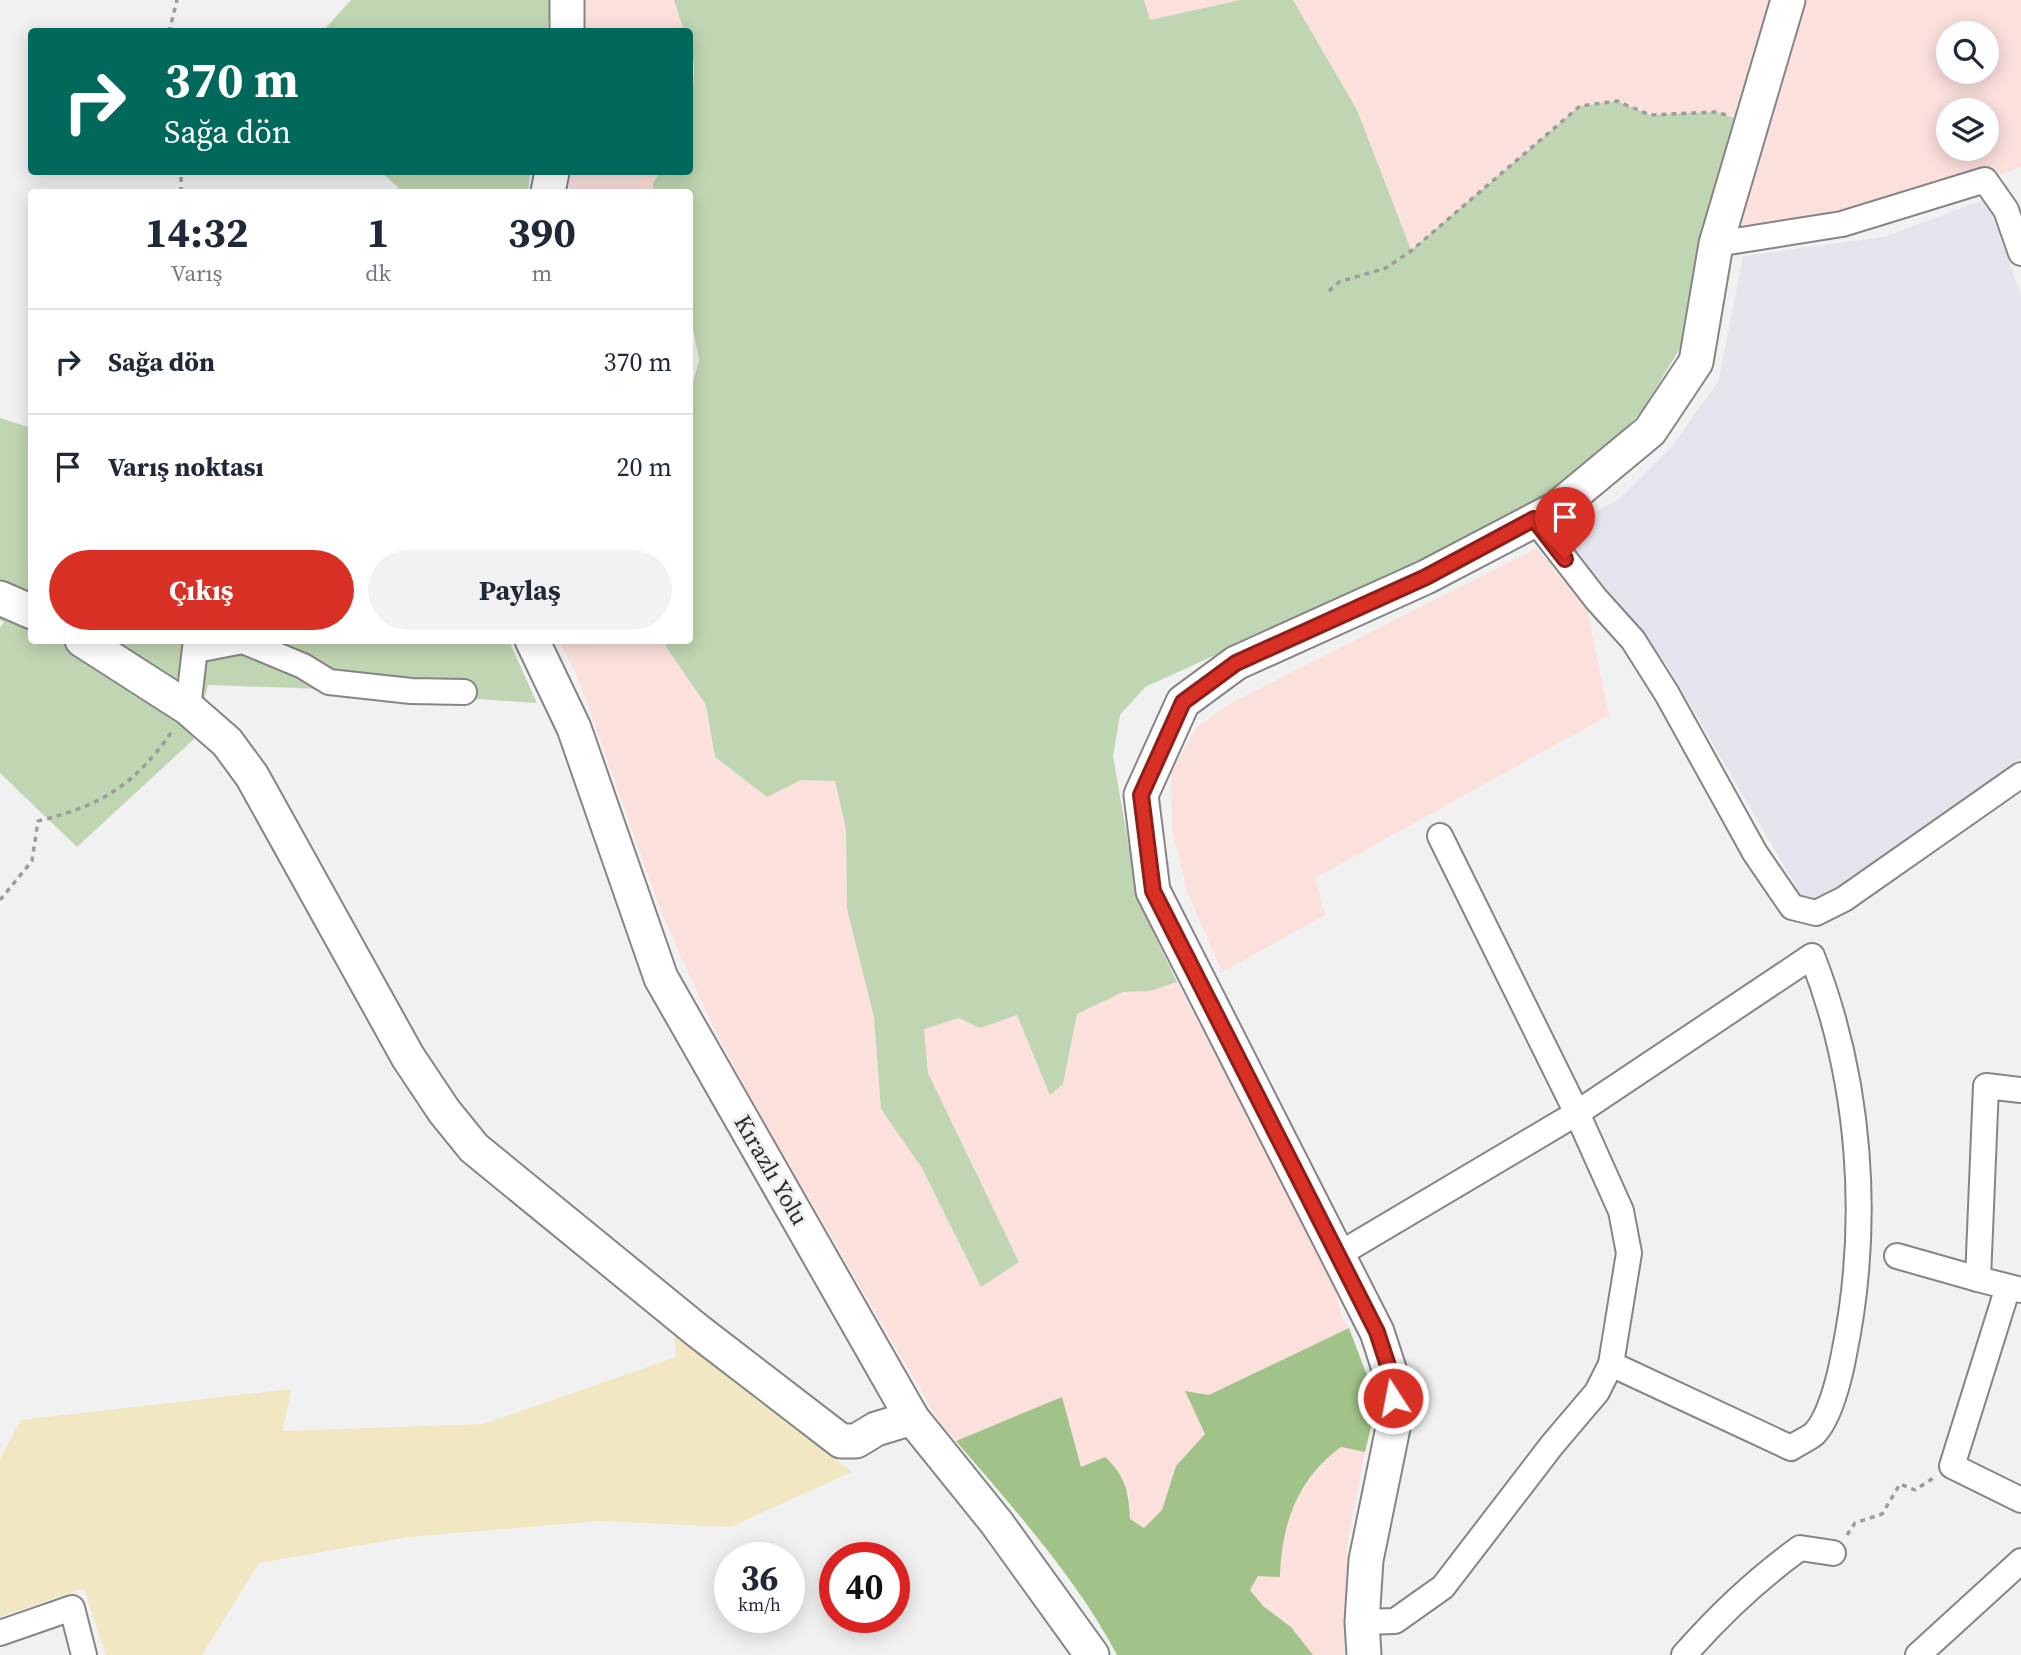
<!DOCTYPE html>
<html lang="tr">
<head>
<meta charset="utf-8">
<style>
  :root { --surface:#fff; --page:#f2f2f3; --text:#1f2937; --muted:#747a83; --line:#e0e1e3; --accent:#d93025 }
  body { margin:0; font-family:"Source Serif 4",serif; background:var(--page); color:var(--text); height:100vh; display:flex; flex-direction:column; font-size:26px; white-space:nowrap }
  * { box-sizing:border-box; margin:0 }
  p { font-size:23px; color:var(--muted) }
  .icon { flex:none; width:38px; height:38px; fill:none; stroke:currentColor; stroke-width:2; stroke-linecap:round; stroke-linejoin:round }
  .map { position:relative; flex:1; overflow:hidden }
  .details { position:absolute; left:28px; top:189px; width:665px; height:455px; display:flex; flex-direction:column; background:var(--surface); border-radius:7px; box-shadow:0 4px 18px #0003 }
  .details>* { flex:none }
  .guide { position:absolute; left:28px; top:28px; width:665px; height:147px; border-radius:7px; box-shadow:0 4px 18px #0003; background:#00695c; color:#fff; overflow:hidden }
  .tools { position:absolute; left:1936px; top:21px; display:grid; gap:14px }
  .tools a { display:grid; place-items:center; width:63px; height:63px; border-radius:50%; background:var(--surface); box-shadow:0 4px 18px #0003; font-size:35px }
  .speed { position:absolute; left:714px; top:1542px; display:flex; gap:14px; font-size:35px; font-weight:700; text-align:center }
  .speed>* { display:grid; place-content:center; width:91px; height:91px; border-radius:50%; background:var(--surface); box-shadow:0 4px 18px #0003; line-height:1 }
  .speed small { font-size:18px; font-weight:400 }
  .speed .limit { border:10px solid #d22; background:#fff; color:#111 }
  .pin { position:absolute; display:grid; place-items:center; width:60px; height:60px; color:#fff; margin:-72px -30px; border-radius:50% 50% 50% 0; rotate:-45deg; box-shadow:0 0 7px #0007 }
  .pin .icon { rotate:45deg }
  .me { position:absolute; width:77px; margin:-38px; rotate:349deg; stroke-linejoin:round; filter:drop-shadow(0 0 5px #0008) }
  .turn { display:flex; align-items:center; gap:24px; height:147px; padding:0 21px; font-size:32px }
  .turn .icon { width:91px; height:91px; stroke-width:2.5 }
  .turn b { display:block; font-size:49px; line-height:60px }
  .eta { display:flex; justify-content:space-evenly; align-items:center; height:119px; text-align:center }
  .eta b { font-size:42px; font-weight:700; line-height:49px }
  .cta { display:flex; gap:14px; margin-top:auto; padding:14px 21px }
  .cta a { flex:1; height:80px; border-radius:42px; background:var(--accent); color:#fff; font-size:28px; font-weight:700; line-height:80px; text-align:center }
  .cta a+a { background:var(--page); color:var(--text) }
  ul { padding:0; list-style:none }
  li { display:flex; align-items:center; gap:21px; height:105px; padding:0 21px; border-top:2px solid var(--line) }
  li div { flex:1 }
  li b { display:block; font-size:26px }
  li em { font-style:normal }
  .map>svg:first-child { display:block }
  .built { fill:#e4e4ed }
  .industrial { fill:#fbe0dc; fill-rule:evenodd }
  .green { fill:#c0d5b1 }
  .forest { fill:#a1c289 }
  .sand { fill:#f1e7c2 }
  .lines { fill:none; stroke-linecap:round; stroke-linejoin:round }
  .street-casing { stroke:#858586; stroke-width:28 }
  .secondary-casing { stroke:#858586; stroke-width:37 }
  .path { stroke:#9c9c9d; stroke-width:3.5; stroke-dasharray:5 5; stroke-linecap:butt }
  .street { stroke:#fff; stroke-width:24 }
  .secondary { stroke:#fff; stroke-width:33 }
  .route-casing { stroke:#8d1f18; stroke-width:18 }
  .route { stroke:#d93025; stroke-width:12 }
  .labels { text-anchor:middle; stroke-width:6; stroke-linejoin:round; paint-order:stroke }
  .street-label { font-size:24px; fill:#2b2b2c; stroke:#f1f1f2 }
</style>
</head>
<body>
<div class="map">
<svg width="2021" height="1655" viewBox="0 0 2021 1655">
  <rect width="100%" height="100%" fill="#f1f1f2"/>
  <polygon class="built" points="1986,199 2021,295 2021,758 1821,904 1804,900 1666,663 1612,602 1558,533 1620,498 1673,445 1719,380 1743,256 1884,237"/>
  <g class="industrial">
    <polygon points="586,0 674,0 684,31 585,32"/>
    <polygon points="1144,0 1240,0 1150,20"/>
    <path d="M1293 0H2021V167L1985 180 1716 244 1751 123 1716 112 1650 115 1617 101 1581 106 1411 251 1357 110ZM1948 33H1986V72H1948ZM1948 110H1986V149H1948Z"/>
    <polygon points="572,172 660,172 653,183 654,192 569,192"/>
    <polygon points="1537,548 1587,610 1609,715 1315,878 1325,915 1222,972 1187,891 1172,828 1171,773 1196,728 1231,703"/>
    <polygon points="559,641 667,641 666,648 706,705 715,758 767,797 801,780 835,781 846,829 847,909 874,1017 881,1109 922,1168 981,1287 1019,1262 928,1073 924,1028 959,1018 980,1028 1017,1015 1050,1094 1063,1084 1077,1014 1123,992 1150,991 1177,982 1333,1279 1342,1318 1349,1328 1209,1395 1205,1434 1176,1466 1162,1510 1144,1528 1130,1519 1129,1493 1081,1467 1062,1398 956,1441 940,1423 756,1108 710,1020 662,914 577,675"/>
    <polygon points="1341,1447 1365,1452 1348,1539 1344,1655 1313,1655 1291,1627 1263,1606 1250,1590 1257,1576 1280,1576 1280,1544 1296,1500 1323,1460"/>
  </g>
  <g class="green">
    <polygon points="351,0 551,0 551,3 547,31 322,32"/>
    <path d="M674 0H1144L1150 20 1240 0H1293L1357 110 1411 250 1580 106 1617 101 1650 115 1716 112 1735 118 1711 212 1685 340 1642 411 1562 494 1514 519 1145 687 1120 715 1113 756 1134 877 1153 932 1177 982 1150 991 1123 992 1077 1014 1063 1084 1050 1095 1017 1015 980 1028 959 1018 924 1029 928 1073 1019 1262 981 1287 922 1168 881 1109 874 1017 847 909 846 829 835 781 801 780 767 797 715 757 706 705 666 647 667 641 690 640V394L699 360 690 312V192H654L653 183 660 172H690C690 137 692 104 694 70 694 58 690 44 690 32L684 31Z"/>
    <polygon points="381,172 530,172 528,192 398,192 398,187"/>
    <polygon points="0,418 31,428 32,640 509,641 537,703 326,689 208,685 194,739 77,847 0,773 0,627 4,622 0,620"/>
  </g>
  <path class="forest" d="M1349 1328 1377 1402 1365 1452 1341 1447C1298 1478 1281 1525 1280 1577L1258 1576 1250 1590 1263 1606 1291 1627 1313 1655H1117C1076 1577 1013 1508 956 1441L1062 1397 1081 1467 1105 1457C1125 1475 1129 1492 1130 1519L1144 1528 1162 1510 1176 1466 1205 1434 1185 1391 1209 1395Z"/>
  <polygon class="sand" points="674,1332 852,1472 730,1527 600,1521 408,1537 259,1563 202,1655 106,1655 84,1588 0,1617 0,1459 21,1420 291,1389 283,1431 484,1424 676,1357"/>
  <g class="lines">
    <g class="street-casing">
      <g id="street">
        <polyline points="1716,244 1842,224 1985,180 2006,210 2021,253"/>
        <polyline points="1534,519 1596,599 1633,640 1667,694 1755,853 1792,907 1816,913 1844,899 2021,775"/>
        <polyline points="196,650 243,641 303,666 329,682 411,691 464,692"/>
        <polyline points="188,708 196,640"/>
        <polyline points="2021,1090 1986,1086 1978,1279 2021,1290"/>
        <path d="M1336 1256 1577 1113 1812 956C1861 1081 1871 1223 1844 1354 1840 1376 1830 1418 1814 1434 1808 1439 1798 1443 1791 1448L1611 1364"/>
        <polyline points="1897,1256 1978,1279"/>
        <polyline points="2008,1287 1952,1466 2021,1500"/>
        <polyline points="1362,1622 1395,1621 1443,1587 1552,1445 1597,1392 1611,1364 1629,1253 1621,1211 1577,1113 1440,836"/>
        <polyline points="0,1633 72,1608 84,1655"/>
        <path d="M1684 1655C1719 1615 1757 1579 1800 1548L1833 1553"/>
        <polyline points="1918,1655 2021,1561"/>
      </g>
    </g>
    <g class="secondary-casing">
      <g id="secondary">
        <polyline points="567,0 567,32"/>
        <polyline points="548,192 552,172"/>
        <polyline points="0,598 32,612"/>
        <polyline points="82,640 188,708 227,742 252,776 408,1057 444,1111 474,1148 698,1331 841,1441 856,1441 876,1429 912,1418"/>
        <polyline points="532,640 574,728 661,978 912,1418 996,1522 1092,1655"/>
        <polyline points="1364,1655 1362,1622 1366,1560 1395,1418 1392,1378 1377,1332 1153,891 1141,795 1183,702 1236,663 1426,577 1556,509 1650,431 1696,362 1716,244 1788,0"/>
      </g>
    </g>
    <g class="path">
      <polyline points="169,32 177,0"/>
      <polyline points="181,192 181,172"/>
      <polyline points="1329,291 1339,282 1386,268 1411,251 1580,106 1617,101 1650,115 1716,112 1726,115"/>
      <path d="M0 900 32 861 38 821C101 806 135 785 173 730"/>
      <polyline points="1847,1535 1855,1523 1882,1514 1900,1484 1915,1490 1935,1477"/>
    </g>
    <use href="#street" class="street"/>
    <use href="#secondary" class="secondary"/>
  </g>
  <g class="lines">
    <g class="route-casing">
      <polyline id="route" points="1393,1398 1392,1378 1377,1332 1153,891 1141,795 1183,702 1236,663 1426,577 1534,519 1565,559"/>
    </g>
    <use href="#route" class="route"/>
  </g>
  <g class="labels">
    <g class="street-label">
      <text transform="translate(771 1170) rotate(60)" y="8">Kırazlı Yolu</text>
    </g>
  </g>
</svg>
<div class="tools">
<a><svg class="icon" aria-label="search" viewBox="0 0 24 24"><circle cx="10" cy="10" r="6"/><path d="M15 15l6 6"/></svg></a>
<a><svg class="icon" aria-label="layers" viewBox="0 0 24 24"><path d="M12 4l9 5-9 5-9-5zM3 14l9 5 9-5"/></svg></a>
</div>
<div class="speed"><div>36<small>km/h</small></div><div class="limit">40</div></div>
<div class="pin" style="left:1565px;top:559px;background:#d93025"><svg class="icon" aria-label="arrive" viewBox="0 0 24 24"><path d="M6 21V4h12l-3 4 3 4H6"/></svg></div>
<svg class="me" style="left:1393px;top:1398px" viewBox="-20 -20 40 40"><circle r="17" fill="#d93025" stroke="#fff" stroke-width="3"/><path d="M0-11L8 9 0 5-8 9z" fill="#fff"/></svg>
<div class="guide">
<div class="turn"><svg class="icon" aria-label="right" viewBox="0 0 24 24"><path d="M7 20v-9h11M14 6l5 5-5 5"/></svg><div><b>370 m</b>Sağa dön</div></div>
</div>
<section class="details">
<div class="eta">
<div><b>14:32</b><p>Varış</p></div>
<div><b>1</b><p>dk</p></div>
<div><b>390</b><p>m</p></div>
</div>
<ul>
<li><svg class="icon" aria-label="right" viewBox="0 0 24 24"><path d="M7 20v-9h11M14 6l5 5-5 5"/></svg><div><b>Sağa dön</b></div><em>370 m</em></li>
<li><svg class="icon" aria-label="arrive" viewBox="0 0 24 24"><path d="M6 21V4h12l-3 4 3 4H6"/></svg><div><b>Varış noktası</b></div><em>20 m</em></li>
</ul>
<div class="cta"><a>Çıkış</a><a>Paylaş</a></div>
</section>
</div>
</body>
</html>
